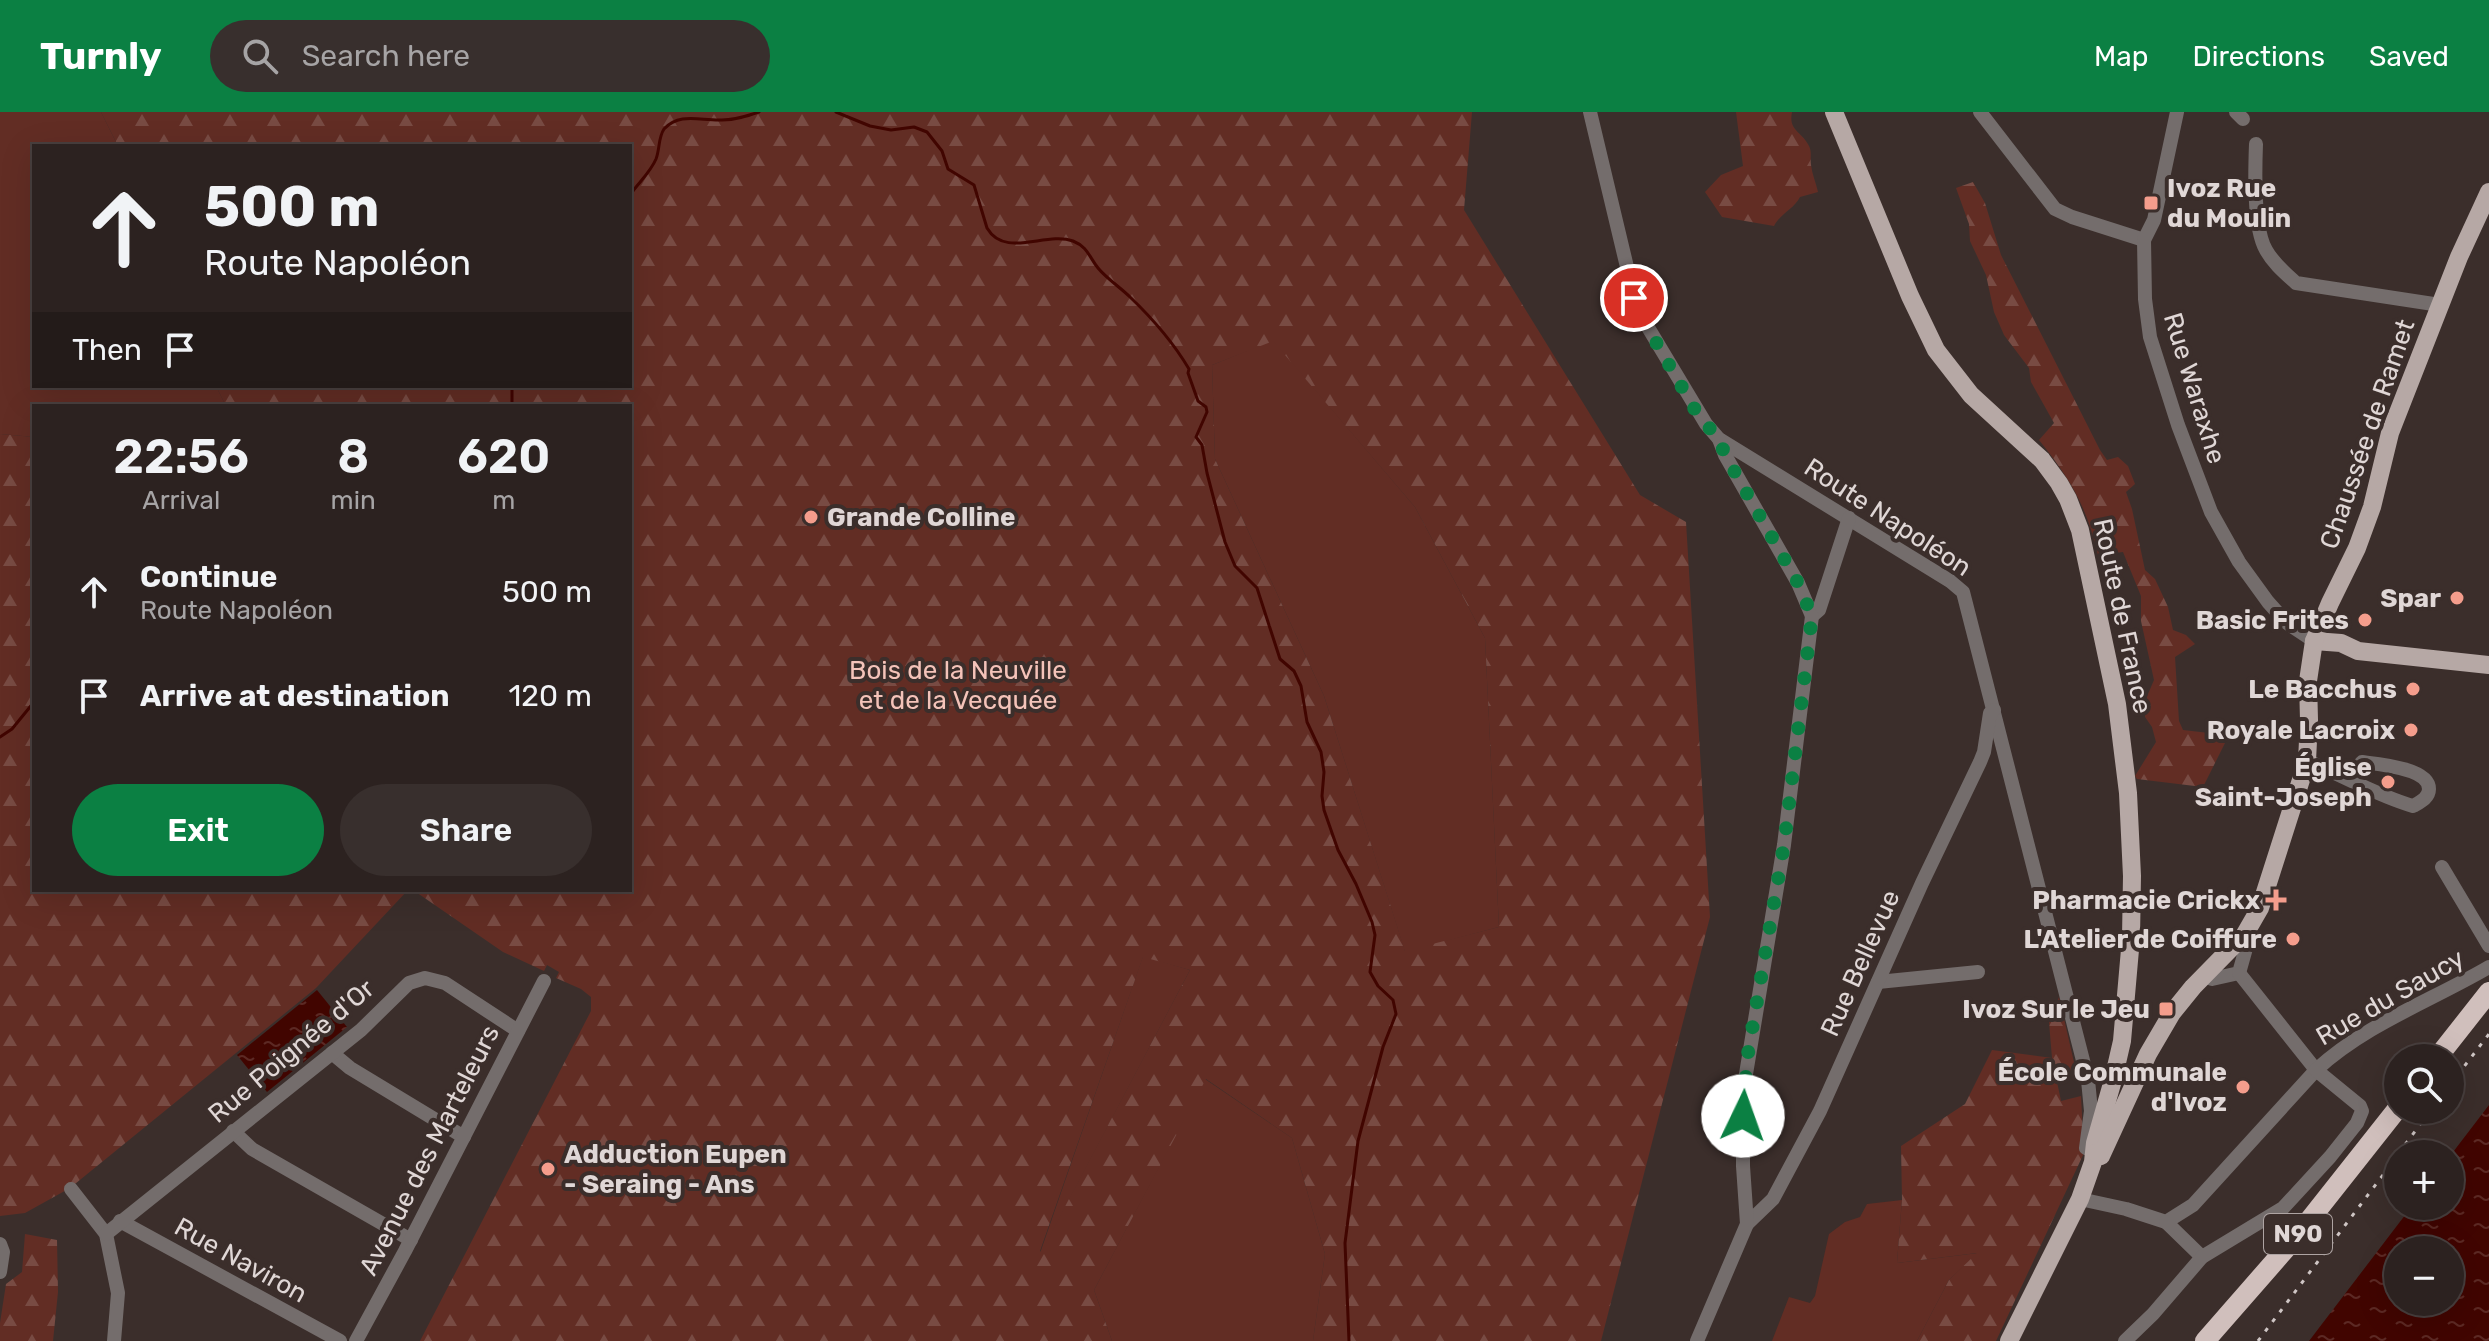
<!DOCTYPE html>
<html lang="en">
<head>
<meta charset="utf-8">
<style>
  :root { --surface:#2c2220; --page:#382f2d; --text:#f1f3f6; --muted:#a6a4a5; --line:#483f3e; --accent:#0b8043 }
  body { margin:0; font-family:Rubik,sans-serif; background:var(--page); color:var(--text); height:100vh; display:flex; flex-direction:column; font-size:30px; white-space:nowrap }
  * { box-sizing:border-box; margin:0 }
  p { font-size:26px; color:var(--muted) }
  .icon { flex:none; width:44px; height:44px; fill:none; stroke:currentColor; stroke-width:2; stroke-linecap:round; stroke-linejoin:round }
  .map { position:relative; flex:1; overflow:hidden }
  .details { position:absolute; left:32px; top:292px; width:600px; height:488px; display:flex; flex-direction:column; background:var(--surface); border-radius:0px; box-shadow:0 8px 32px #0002,0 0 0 2px var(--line) }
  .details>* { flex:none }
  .top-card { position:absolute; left:32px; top:32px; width:600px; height:244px; border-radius:0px; box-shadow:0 8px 32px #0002,0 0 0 2px var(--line); background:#2c2220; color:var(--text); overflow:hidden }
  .tools { position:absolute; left:2384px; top:932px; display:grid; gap:16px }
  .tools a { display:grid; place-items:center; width:80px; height:80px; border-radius:50%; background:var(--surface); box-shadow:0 8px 32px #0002,0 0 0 2px var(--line); font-size:40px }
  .pin { position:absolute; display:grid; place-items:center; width:68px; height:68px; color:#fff; margin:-34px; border:4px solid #fff; border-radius:50%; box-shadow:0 2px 8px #0007 }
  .me { position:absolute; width:88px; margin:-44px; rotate:3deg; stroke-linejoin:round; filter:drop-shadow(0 0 6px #0008) }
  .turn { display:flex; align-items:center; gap:28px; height:168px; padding:0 40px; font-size:36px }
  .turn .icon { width:104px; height:104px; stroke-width:2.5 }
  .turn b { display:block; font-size:56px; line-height:68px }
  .then { display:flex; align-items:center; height:76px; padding:0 40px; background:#0003; gap:16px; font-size:30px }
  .eta { display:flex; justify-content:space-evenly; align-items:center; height:136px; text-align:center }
  .eta b { font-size:48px; font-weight:600; line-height:56px }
  .action { display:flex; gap:16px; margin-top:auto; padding:16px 40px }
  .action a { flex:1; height:92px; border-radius:48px; background:var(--accent); color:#fff; font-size:32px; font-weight:600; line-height:92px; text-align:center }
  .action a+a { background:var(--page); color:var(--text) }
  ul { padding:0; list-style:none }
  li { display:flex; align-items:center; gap:24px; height:104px; padding:0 40px }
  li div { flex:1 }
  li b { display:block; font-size:30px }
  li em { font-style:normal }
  header { display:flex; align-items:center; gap:48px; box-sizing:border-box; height:112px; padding:0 40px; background:var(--accent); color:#fff }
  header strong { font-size:38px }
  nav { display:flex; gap:44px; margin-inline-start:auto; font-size:28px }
  .search { width:560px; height:72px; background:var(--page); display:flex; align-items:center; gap:20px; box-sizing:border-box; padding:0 28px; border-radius:44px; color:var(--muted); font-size:30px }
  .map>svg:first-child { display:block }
  .grass { fill:#622d24 }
  .forest { fill:url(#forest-firs); fill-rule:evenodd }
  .water { fill:url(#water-ripples); fill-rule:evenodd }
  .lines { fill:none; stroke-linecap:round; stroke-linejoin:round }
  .stream { stroke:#410500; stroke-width:3 }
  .minor { stroke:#746d6c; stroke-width:14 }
  .major { stroke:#b6a8a5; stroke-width:18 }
  .highway { stroke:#d0bfbc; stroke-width:20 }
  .rail { stroke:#cfc6c5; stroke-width:3; stroke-dasharray:4 8; stroke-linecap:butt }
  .route { stroke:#0b8043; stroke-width:14; stroke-dasharray:0 25.2 }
  .poi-dot { fill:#f49d8c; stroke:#3b2e2b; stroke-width:3 }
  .labels { text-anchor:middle; stroke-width:8; stroke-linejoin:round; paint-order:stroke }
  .shield { fill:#3b2e2b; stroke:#aea4a3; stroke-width:2 }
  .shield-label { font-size:24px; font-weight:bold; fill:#e0d7d6 }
  .poi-label { font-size:26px; font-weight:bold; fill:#e0d7d6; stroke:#3b2e2b; text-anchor:end }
  .street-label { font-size:26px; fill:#e0d7d6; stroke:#3b2e2b }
  .park-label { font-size:26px; fill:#f4c3b9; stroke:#3b2e2b }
</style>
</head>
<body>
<header>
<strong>Turnly</strong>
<div class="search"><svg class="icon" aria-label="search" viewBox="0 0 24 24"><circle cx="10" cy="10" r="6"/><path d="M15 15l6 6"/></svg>Search here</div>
<nav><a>Map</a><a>Directions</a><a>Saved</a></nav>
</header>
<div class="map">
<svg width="2489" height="1229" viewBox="0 0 2489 1229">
  <defs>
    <pattern id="forest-firs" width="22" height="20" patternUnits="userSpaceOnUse" patternTransform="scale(2)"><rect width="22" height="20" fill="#622d24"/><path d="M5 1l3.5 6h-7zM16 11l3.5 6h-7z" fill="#784b43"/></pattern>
    <pattern id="water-ripples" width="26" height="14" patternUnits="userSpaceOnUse" patternTransform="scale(2)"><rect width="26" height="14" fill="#410500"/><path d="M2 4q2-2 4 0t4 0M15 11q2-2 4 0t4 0" fill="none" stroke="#5c2924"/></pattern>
  </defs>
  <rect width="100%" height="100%" fill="#3b2e2b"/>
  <g class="grass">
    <polygon points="0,0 101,0 118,34 34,34 34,274 216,274 226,294 34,294 34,325 0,322"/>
    <polygon points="1273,228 1415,395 1485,526 1499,815 1405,840 1324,584 1215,347 1212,253"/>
    <polygon points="1143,844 1190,858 1038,1147"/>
    <polygon points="1205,967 1292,1026 1325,1142 1313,1229 1112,1229 1094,1178"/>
    <polygon points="1902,1088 1897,1151 1978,1141 1949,1168 1917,1229 1772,1229 1789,1185 1810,1191 1815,1184 1829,1122 1845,1110 1860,1105 1867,1092"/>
  </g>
  <g class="forest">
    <path d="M101 0H1472L1464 98 1640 383 1686 410 1710 805 1601 1229H1313L1325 1142 1292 1026 1206 967 1094 1178 1112 1229H420L591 899V885L581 877 556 866 559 860 547 853 544 859 503 840 413 778H630V294H226L216 274H630V34H118ZM1273 229 1415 395 1485 526 1499 815 1405 839 1324 584 1215 347 1212 253ZM1143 845 1190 858 1041 1140 1040 1139Z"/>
    <path d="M1736 0H1792C1788 19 1802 19 1809 34 1812 40 1810 46 1811 53 1812 62 1816 71 1818 80L1800 85C1794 97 1781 101 1774 114L1722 105 1705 80 1721 63 1743 54Z"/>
    <path d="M1973 70 1985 91 2001 143 2100 338 2107 348 2118 345 2128 354 2135 372 2126 380 2132 397 2145 458 2155 467 2168 495 2173 518 2186 523 2195 532 2175 545 2179 609 2183 618 2209 621 2225 631 2203 675 2137 667 2135 664 2156 630 2152 615 2145 605V589L2154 568 2141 509V484L2123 440 2098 443C2086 393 2071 368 2039 328L2054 311 2031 270 2029 256 2004 223 1994 200 1986 163 1970 129 1969 112 1956 76Z"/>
    <polygon points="0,322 34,325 34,778 408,778 316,876 70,1076 25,1101 0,1104"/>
    <polygon points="2059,885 2076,959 2056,965 2061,989 2081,984 2084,1041 1996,1229 1917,1229 1949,1168 1977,1141 1897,1151 1902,1088 1901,1034 1965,992 1992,938 2052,946 2049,910"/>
    <polygon points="25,1122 57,1128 58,1180 53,1229 0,1229 0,1211 6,1172 22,1160"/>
  </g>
  <g class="water">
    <polygon points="317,878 347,915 267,980 237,943"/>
    <path d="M2489 993V1229H2309L2412 1094H2450V1044ZM2398 1138H2450V1190H2398Z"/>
  </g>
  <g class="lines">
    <g class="stream">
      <path d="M836 0 870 14 891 18 914 15 927 20 942 39 948 57 974 73 987 116C1005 147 1046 119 1073 129 1088 135 1089 145 1098 156 1107 167 1120 175 1130 185 1153 207 1173 230 1189 257L1188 261 1198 289 1206 295 1207 300 1196 325 1202 333 1207 361 1225 430 1235 454 1257 476 1280 547 1294 559 1301 574 1307 610 1321 640 1324 660 1322 684 1324 698 1338 738 1356 772 1372 810 1375 823 1370 860 1378 874 1393 888 1396 902 1383 935 1358 1029 1345 1131 1349 1229"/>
      <path d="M630 83C638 71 650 61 656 47 660 37 658 26 664 17 680 0 700 9 722 8 735 8 747 4 759 0"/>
      <polyline points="630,101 630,109"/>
      <polyline points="512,294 512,274"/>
      <polyline points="0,625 12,617 34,590"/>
    </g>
    <g class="minor">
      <polyline points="1590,0 1637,197 1706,312 1719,327 1950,469 1963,480 2088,968 2091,999 2086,1036 2094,1040"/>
      <polyline points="1980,0 2055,97 2072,105 2144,128"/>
      <polyline points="2177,0 2154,108 2144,128 2145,187 2150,225 2178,313 2211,400 2239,450 2268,490 2287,511 2314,529"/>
      <polyline points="2236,0 2243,7"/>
      <path d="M2256 32C2255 58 2253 116 2266 138 2273 151 2285 161 2296 171L2440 193"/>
      <polyline points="1719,327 1725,343 1798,471 1812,504 1819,498 1849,406"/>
      <path d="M2307 649C2343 663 2375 683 2413 694 2420 690 2429 686 2429 677 2429 656 2377 652 2362 650L2348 666"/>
      <polyline points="2442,755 2489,834"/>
      <polyline points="2204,864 2212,867 2239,861 2248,829 2245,822"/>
      <polyline points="1878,870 1978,860"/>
      <polyline points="332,941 350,956 464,1025"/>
      <polyline points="233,1019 252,1037 411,1128"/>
      <polyline points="71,1077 106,1122 118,1181 114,1229"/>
      <polyline points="2080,1087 2126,1097 2166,1110 2193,1093 2316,958 2239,861"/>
      <polyline points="120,1109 340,1229"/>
      <polyline points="2166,1110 2202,1145"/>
      <polyline points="1747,1112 1773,1087 1820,999 1922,771 1980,650 1984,640 1990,601 1994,598"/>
      <polyline points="106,1122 361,918 409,871 425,866 445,871 518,919"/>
      <polyline points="0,1132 3,1140 0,1160"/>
      <polyline points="356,1229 405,1139 544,869"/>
      <polyline points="1697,1229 1747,1112 1743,1054 1743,980 1784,733 1812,504"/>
      <path d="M2125 1229 2153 1202 2202 1145 2283 1096 2330 1045 2357 1011 2362 999 2360 994 2316 958C2366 912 2431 889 2489 855"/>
    </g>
    <g class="major">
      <polyline points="1834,0 1910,184 1936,238 1971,283 2042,348 2059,371 2068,387 2080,418 2117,592 2128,681 2132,764 2131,826 2122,929 2113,968 2095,1031 2093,1050 2080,1087 2009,1229"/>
      <polyline points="2314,529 2341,531 2358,539 2489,553"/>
      <polyline points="2096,1041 2101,1044 2148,942 2172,901 2193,875 2245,822 2260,796 2307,649 2309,608 2308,569 2314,529 2330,491 2357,436 2372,395 2390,321 2459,145 2489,80"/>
    </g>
    <g class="highway">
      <polyline points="2437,946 2489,880"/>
      <polyline points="2205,1229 2296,1125 2398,996"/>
    </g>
    <g class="rail">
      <polyline points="2450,973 2489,922"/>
      <polyline points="2398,1042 2431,998"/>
      <polyline points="2258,1229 2398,1043"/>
    </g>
  </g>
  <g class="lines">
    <polyline class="route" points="1634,186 1645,211 1698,303 1719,327 1725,343 1798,471 1812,504 1784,733 1747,947 1743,1004"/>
  </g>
  <g class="poi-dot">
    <rect x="2143" y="83" width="16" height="16" rx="4"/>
    <circle cx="811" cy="405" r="8"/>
    <circle cx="2457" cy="486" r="8"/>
    <circle cx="2365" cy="508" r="8"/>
    <circle cx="2413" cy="577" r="8"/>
    <circle cx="2411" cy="618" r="8"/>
    <circle cx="2388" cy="670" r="8"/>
    <path d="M2272 776h8v8h8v8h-8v8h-8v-8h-8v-8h8z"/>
    <circle cx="2293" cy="827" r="8"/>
    <rect x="2158" y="889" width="16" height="16" rx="4"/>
    <circle cx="2243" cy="975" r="8"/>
    <circle cx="548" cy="1057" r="8"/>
  </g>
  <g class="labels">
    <rect class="shield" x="2264" y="1102" width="68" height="40" rx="6"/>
    <g class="shield-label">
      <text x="2298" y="1130">N90</text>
    </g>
    <g class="poi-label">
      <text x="2167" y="85" text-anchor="start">Ivoz Rue<tspan x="2167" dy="30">du Moulin</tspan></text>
      <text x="827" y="414" text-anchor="start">Grande Colline</text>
      <text x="2441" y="495">Spar</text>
      <text x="2349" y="517">Basic Frites</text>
      <text x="2397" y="586">Le Bacchus</text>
      <text x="2395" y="627">Royale Lacroix</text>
      <text x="2372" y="664">Église<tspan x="2372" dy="30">Saint-Joseph</tspan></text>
      <text x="2260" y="797">Pharmacie Crickx</text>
      <text x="2277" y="836">L'Atelier de Coiffure</text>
      <text x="2150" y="906">Ivoz Sur le Jeu</text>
      <text x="2227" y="969">École Communale<tspan x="2227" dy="30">d'Ivoz</tspan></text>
      <text x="564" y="1051" text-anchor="start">Adduction Eupen<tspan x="564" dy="30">- Seraing - Ans</tspan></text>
    </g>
    <g class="street-label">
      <text transform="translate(2195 276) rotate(73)" y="9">Rue Waraxhe</text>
      <text transform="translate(2367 322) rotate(-71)" y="9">Chaussée de Ramet</text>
      <text transform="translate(1888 405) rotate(33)" y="9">Route Napoléon</text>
      <text transform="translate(2123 504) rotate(78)" y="9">Route de France</text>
      <text transform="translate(1860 851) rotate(-66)" y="9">Rue Bellevue</text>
      <text transform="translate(2390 885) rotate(-30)" y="9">Rue du Saucy</text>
      <text transform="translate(291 939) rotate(-40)" y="9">Rue Poignée d'Or</text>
      <text transform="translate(429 1038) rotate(-63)" y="9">Avenue des Marteleurs</text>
      <text transform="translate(241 1148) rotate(29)" y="9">Rue Naviron</text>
    </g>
    <g class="park-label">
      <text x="958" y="567">Bois de la Neuville<tspan x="958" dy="30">et de la Vecquée</tspan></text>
    </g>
  </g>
</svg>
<div class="tools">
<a><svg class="icon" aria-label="search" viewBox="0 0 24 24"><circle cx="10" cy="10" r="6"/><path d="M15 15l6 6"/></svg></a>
<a>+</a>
<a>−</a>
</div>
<div class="pin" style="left:1634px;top:186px;background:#d93025"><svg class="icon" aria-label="arrive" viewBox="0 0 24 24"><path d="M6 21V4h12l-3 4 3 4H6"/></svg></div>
<svg class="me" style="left:1743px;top:1004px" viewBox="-20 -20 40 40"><circle r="19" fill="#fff"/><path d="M0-13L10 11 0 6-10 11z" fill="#0b8043"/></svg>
<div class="top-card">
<div class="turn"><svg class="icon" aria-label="ahead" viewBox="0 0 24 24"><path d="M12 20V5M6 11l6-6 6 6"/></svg><div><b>500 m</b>Route Napoléon</div></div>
<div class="then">Then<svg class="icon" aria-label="arrive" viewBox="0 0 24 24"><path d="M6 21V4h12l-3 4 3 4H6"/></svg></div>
</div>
<section class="details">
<div class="eta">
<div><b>22:56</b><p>Arrival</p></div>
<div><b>8</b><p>min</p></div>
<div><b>620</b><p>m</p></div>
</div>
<ul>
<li><svg class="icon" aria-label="ahead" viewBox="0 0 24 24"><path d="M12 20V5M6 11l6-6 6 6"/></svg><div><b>Continue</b><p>Route Napoléon</p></div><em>500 m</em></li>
<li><svg class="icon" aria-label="arrive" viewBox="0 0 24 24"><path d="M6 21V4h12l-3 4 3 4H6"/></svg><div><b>Arrive at destination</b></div><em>120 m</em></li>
</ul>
<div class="action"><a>Exit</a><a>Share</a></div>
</section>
</div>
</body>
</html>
